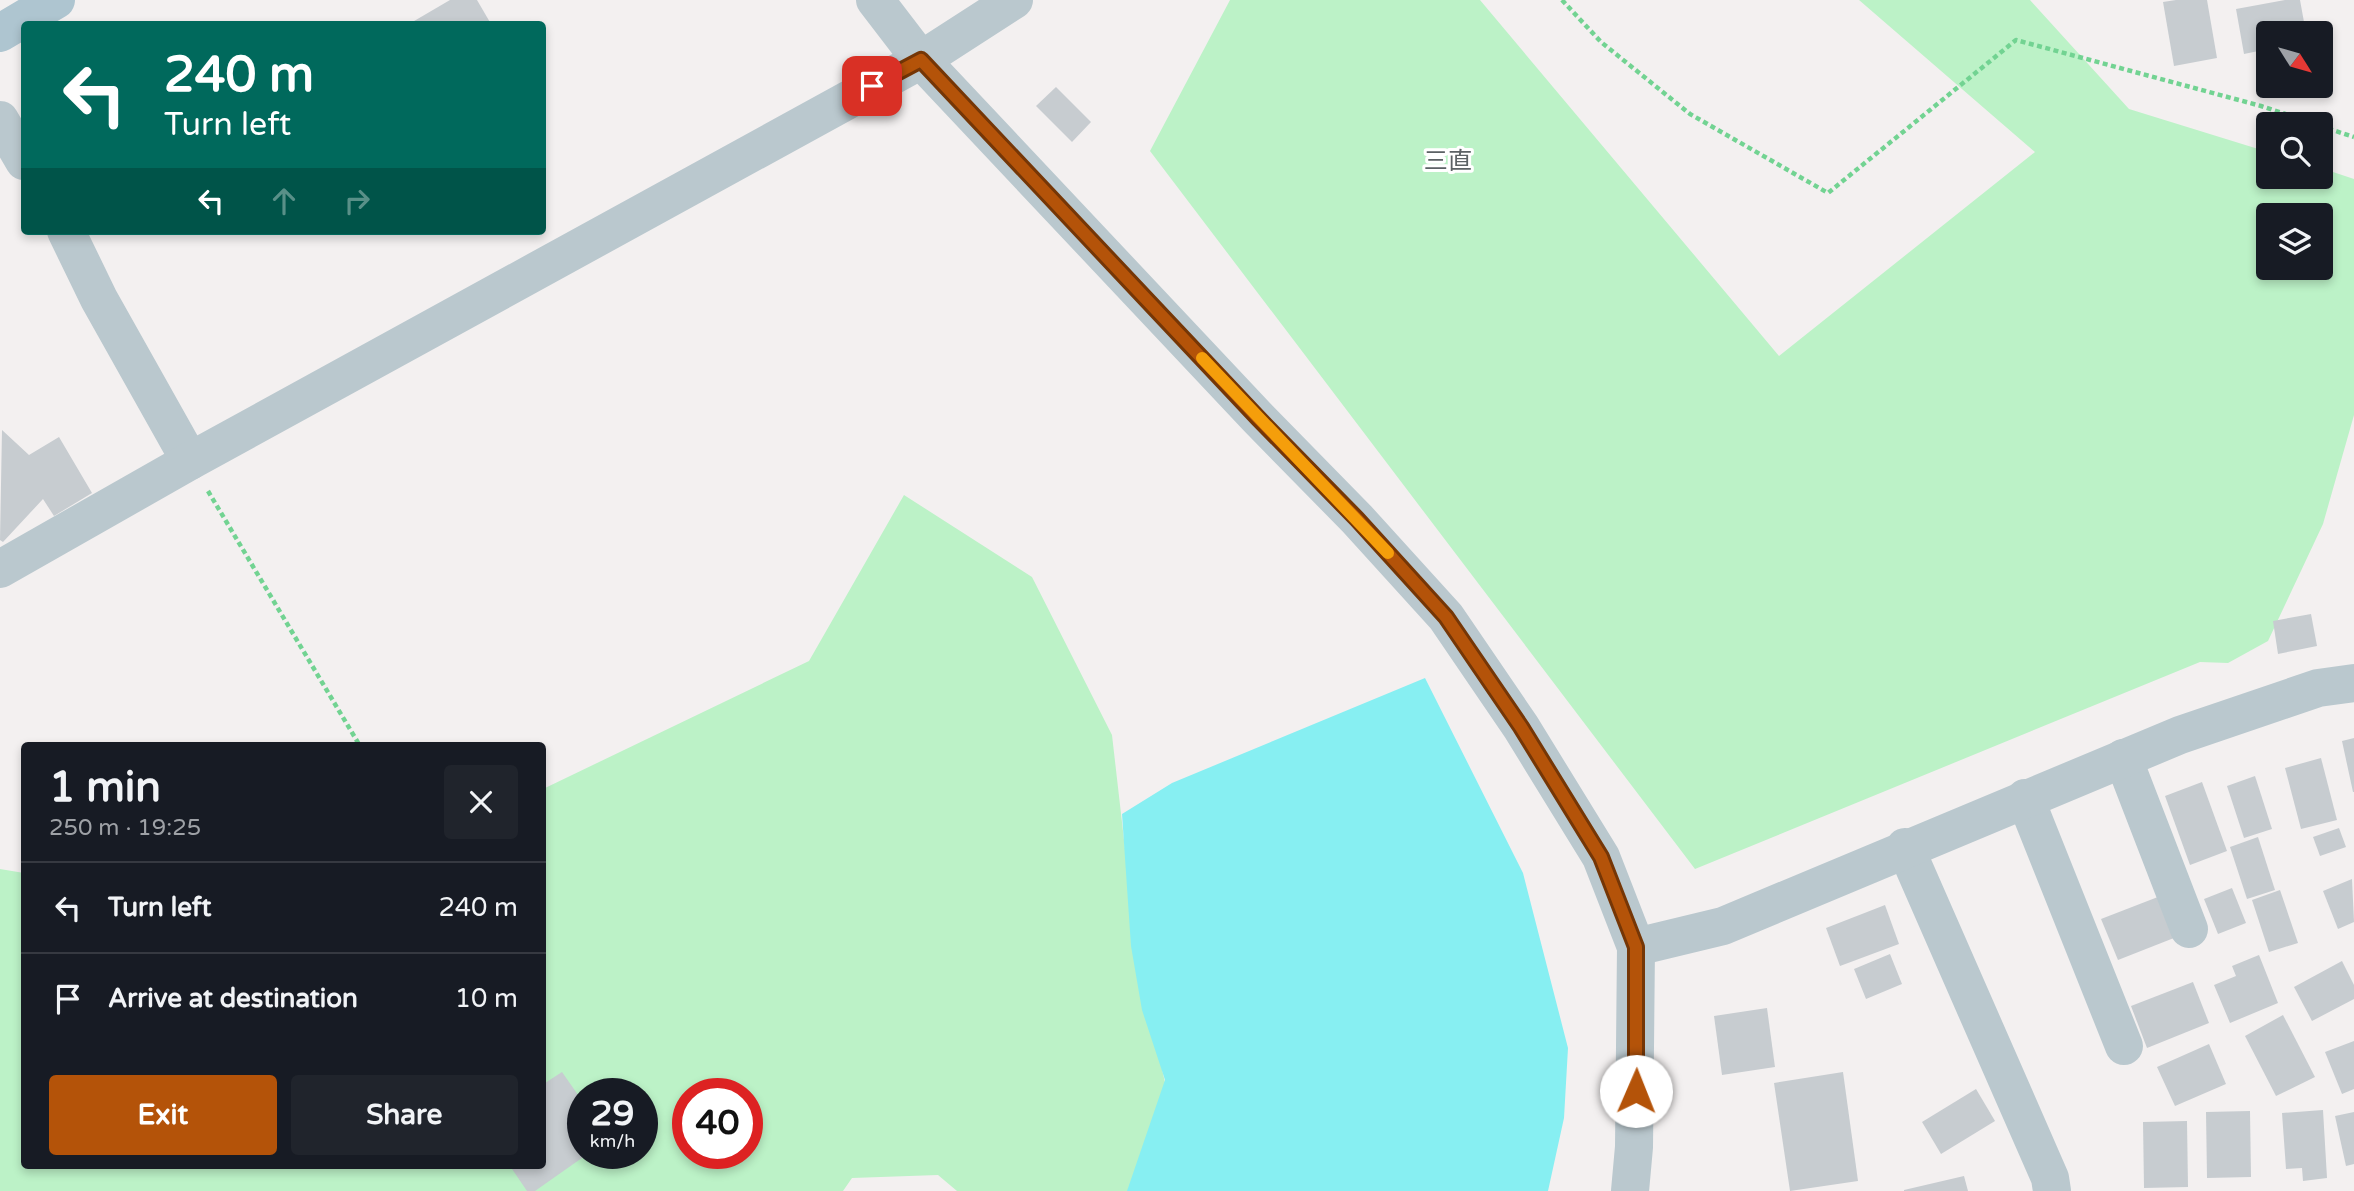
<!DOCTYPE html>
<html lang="en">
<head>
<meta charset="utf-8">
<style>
  :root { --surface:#171b24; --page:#20242c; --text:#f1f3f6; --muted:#9ea1a6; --line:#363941; --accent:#b45309 }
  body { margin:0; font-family:"Varela Round","Noto Sans JP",sans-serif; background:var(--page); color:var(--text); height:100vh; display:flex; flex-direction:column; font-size:26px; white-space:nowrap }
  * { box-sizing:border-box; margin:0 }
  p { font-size:23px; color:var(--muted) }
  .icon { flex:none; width:38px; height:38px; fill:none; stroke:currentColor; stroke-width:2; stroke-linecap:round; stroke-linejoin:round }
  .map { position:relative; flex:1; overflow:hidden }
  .details { position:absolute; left:21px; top:742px; width:525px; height:427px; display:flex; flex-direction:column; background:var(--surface); border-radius:7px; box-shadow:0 4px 10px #0003 }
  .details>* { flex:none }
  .banner { position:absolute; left:21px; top:21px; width:525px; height:214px; border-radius:7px; box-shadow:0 4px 10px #0003; background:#00695c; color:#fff; overflow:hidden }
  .needle { width:46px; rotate:127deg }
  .controls { position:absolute; left:2256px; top:21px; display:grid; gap:14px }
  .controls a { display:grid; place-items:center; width:77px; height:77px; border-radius:7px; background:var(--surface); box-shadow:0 4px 10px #0003; font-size:35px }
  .speed { position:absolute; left:567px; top:1078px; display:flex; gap:14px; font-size:35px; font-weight:700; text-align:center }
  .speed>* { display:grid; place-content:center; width:91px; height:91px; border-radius:50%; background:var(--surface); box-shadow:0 4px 10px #0003; line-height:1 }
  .speed small { font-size:18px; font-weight:400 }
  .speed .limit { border:10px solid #d22; background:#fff; color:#111 }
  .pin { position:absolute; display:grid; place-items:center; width:60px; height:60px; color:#fff; margin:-30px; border-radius:14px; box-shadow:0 4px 10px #0006 }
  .me { position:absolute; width:77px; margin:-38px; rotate:1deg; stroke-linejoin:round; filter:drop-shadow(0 0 5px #0008) }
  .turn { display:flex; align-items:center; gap:24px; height:147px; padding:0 28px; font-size:32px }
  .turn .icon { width:91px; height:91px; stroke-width:2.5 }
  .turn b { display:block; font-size:49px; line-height:60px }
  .lanes { display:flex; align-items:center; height:66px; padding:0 28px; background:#0003; justify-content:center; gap:35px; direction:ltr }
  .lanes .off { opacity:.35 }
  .round { display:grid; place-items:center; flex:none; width:74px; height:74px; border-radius:7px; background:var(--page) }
  .headline { display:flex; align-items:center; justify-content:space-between; height:119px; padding:0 28px }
  h1 { font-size:42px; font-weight:800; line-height:52px }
  .button { display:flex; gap:14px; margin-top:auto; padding:14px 28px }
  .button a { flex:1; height:80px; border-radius:7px; background:var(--accent); color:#fff; font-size:28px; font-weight:800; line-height:80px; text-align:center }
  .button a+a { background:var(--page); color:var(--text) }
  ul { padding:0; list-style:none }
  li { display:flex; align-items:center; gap:21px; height:91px; padding:0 28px; border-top:2px solid var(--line) }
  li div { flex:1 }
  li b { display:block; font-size:26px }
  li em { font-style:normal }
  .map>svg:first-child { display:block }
  .green { fill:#bcf2c7; fill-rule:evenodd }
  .water { fill:#87eff2 }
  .building { fill:#c7ccd0 }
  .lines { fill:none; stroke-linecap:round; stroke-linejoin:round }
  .path { stroke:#72d392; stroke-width:4.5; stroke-dasharray:5 3.5; stroke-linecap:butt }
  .minor { stroke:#bac8ce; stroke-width:38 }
  .major { stroke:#aec5d0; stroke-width:38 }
  .route-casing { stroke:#753606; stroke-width:18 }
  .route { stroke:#b45309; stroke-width:12 }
  .slow { stroke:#f59e0b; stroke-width:12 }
  .labels { text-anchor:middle; stroke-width:6; stroke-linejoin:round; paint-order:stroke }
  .quarter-label { font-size:24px; fill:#5c6265; stroke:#fff }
</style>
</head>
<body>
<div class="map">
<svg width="2354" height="1191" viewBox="0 0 2354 1191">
  <rect width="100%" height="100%" fill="#f3f0f0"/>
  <g class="green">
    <path d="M1230 0H1480L1779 356 2035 152 1859 0H2030L2129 109 2268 152V177H2320L2321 168 2354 179V415L2323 524 2268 641 2228 663 2200 662 1695 869 1150 151ZM2268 215H2320V268H2268Z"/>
    <path d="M904 495 1032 577 1112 735 1138 962 1166 1087 1129 1191H957L938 1175 852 1178 843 1191H0V869L24 873V1166H542L543 789 809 661ZM583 1094H642V1153H583ZM688 1094H747V1153H688Z"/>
  </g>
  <polygon class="water" points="1425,678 1523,873 1568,1048 1564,1118 1548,1191 1127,1191 1165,1080 1142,1010 1131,946 1122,814 1172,783"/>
  <g class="building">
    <polygon points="450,0 477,0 491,24 409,24"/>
    <polygon points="2176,0 2207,0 2217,58 2174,66 2163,2"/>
    <polygon points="2285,0 2300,0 2306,33 2268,33 2268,49 2244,54 2236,9"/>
    <polygon points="1056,87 1091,122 1072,142 1036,106"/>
    <polygon points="2,430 29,455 59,437 92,493 54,516 43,499 3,542 0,540"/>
    <polygon points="2311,614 2317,646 2278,654 2273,621"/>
    <polygon points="2354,738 2354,792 2353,792 2342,741"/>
    <polygon points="2321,758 2337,820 2301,829 2285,768"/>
    <polygon points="2255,776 2272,829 2244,838 2227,786"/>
    <polygon points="2202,782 2227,851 2190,865 2165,796"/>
    <polygon points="2339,828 2346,847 2320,856 2313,837"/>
    <polygon points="2258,837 2275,890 2247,899 2230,847"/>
    <polygon points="2352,879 2354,922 2338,929 2323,891"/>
    <polygon points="2232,888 2246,923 2218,934 2204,899"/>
    <polygon points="2280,890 2298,943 2269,952 2252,900"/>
    <polygon points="2163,895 2179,936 2118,960 2101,919"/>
    <polygon points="1885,905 1899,944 1840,966 1826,928"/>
    <polygon points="1890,954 1902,984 1866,999 1854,969"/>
    <polygon points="2259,955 2278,1003 2230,1023 2214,985 2236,976 2232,966"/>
    <polygon points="2342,961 2354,985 2354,999 2312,1021 2294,987"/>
    <polygon points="2193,982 2209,1023 2147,1048 2131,1006"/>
    <polygon points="1767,1008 1775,1067 1722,1075 1714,1016"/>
    <polygon points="2283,1015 2315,1077 2276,1096 2245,1036"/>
    <polygon points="2354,1041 2354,1089 2342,1094 2325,1052"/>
    <polygon points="2209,1044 2226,1084 2175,1106 2157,1067"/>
    <polygon points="562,1072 583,1102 583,1153 589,1153 535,1191 527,1191 510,1166 542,1166 542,1085"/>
    <polygon points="1843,1072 1858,1181 1790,1191 1774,1083"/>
    <polygon points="1976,1089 1995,1121 1941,1154 1922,1122"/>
    <polygon points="2323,1110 2327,1178 2303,1181 2302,1168 2286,1169 2282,1113"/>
    <polygon points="2250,1111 2251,1177 2207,1178 2206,1112"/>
    <polygon points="2354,1112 2354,1164 2346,1166 2335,1116"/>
    <polygon points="2187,1121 2188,1187 2144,1188 2143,1122"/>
    <polygon points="1964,1176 1968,1191 1904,1191 1904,1190"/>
  </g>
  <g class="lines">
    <g class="path">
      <polyline points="1562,0 1601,42 1690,114 1828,193 2016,40 2261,106 2316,124"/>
      <polyline points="2320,126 2354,137"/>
      <polyline points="208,491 360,746"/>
    </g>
    <g class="minor">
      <polyline points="875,0 921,60 1258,418 1357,519 1446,617 1521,727 1601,857 1636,947 1634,1147 1630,1191"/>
      <polyline points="0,120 24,161"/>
      <polyline points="66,231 99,299 190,461"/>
      <polyline points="0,569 190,461 921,60 1014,0"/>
      <polyline points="2123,758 2189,929"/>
      <polyline points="2025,798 2124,1046"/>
      <polyline points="1905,847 2050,1178 2052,1191"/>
      <polyline points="1636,947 1723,926 2180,735 2318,688 2354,683"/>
    </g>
    <polyline class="major" points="0,33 56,0"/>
  </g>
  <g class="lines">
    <g class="route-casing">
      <polyline id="route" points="872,86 921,60 1258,418 1357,519 1446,617 1521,727 1601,857 1636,947 1636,1091"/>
    </g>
    <use href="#route" class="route"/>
    <polyline class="slow" points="1202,358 1388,553"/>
  </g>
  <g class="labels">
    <g class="quarter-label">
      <text x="1448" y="169">三直</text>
    </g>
  </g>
</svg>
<div class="controls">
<a><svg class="needle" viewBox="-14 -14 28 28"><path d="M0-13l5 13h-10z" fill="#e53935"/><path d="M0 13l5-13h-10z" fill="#9ea1a6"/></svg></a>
<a><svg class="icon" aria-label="search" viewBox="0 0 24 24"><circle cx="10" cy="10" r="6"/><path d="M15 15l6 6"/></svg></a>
<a><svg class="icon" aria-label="layers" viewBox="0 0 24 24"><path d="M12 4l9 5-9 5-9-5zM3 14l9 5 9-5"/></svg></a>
</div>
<div class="speed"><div>29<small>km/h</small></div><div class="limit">40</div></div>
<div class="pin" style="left:872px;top:86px;background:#d93025"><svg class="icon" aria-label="arrive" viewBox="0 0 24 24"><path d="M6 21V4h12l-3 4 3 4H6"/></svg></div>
<svg class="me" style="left:1636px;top:1091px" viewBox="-20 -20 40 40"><circle r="19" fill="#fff"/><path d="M0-13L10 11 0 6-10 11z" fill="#b45309"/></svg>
<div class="banner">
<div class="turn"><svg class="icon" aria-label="left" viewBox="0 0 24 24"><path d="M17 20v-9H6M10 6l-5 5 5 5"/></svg><div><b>240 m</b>Turn left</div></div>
<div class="lanes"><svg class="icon" aria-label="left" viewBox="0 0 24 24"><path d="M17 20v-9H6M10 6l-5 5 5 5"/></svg><svg class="icon off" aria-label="ahead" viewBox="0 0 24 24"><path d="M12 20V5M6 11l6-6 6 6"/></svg><svg class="icon off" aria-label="right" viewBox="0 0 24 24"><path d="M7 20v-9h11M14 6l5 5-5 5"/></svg></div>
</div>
<section class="details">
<div class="headline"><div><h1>1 min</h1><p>250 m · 19:25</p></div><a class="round"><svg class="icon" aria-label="close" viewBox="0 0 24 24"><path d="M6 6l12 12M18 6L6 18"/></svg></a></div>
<ul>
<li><svg class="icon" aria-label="left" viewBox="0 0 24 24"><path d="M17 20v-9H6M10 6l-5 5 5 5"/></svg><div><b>Turn left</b></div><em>240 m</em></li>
<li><svg class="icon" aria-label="arrive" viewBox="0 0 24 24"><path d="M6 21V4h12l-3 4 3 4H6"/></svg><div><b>Arrive at destination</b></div><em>10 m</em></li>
</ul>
<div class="button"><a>Exit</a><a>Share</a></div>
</section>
</div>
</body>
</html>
